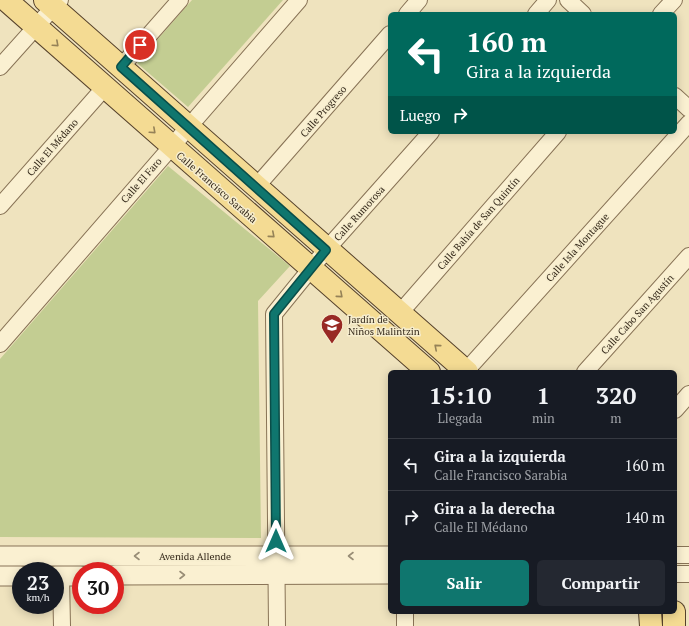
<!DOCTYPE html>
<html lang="es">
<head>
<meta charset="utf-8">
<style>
  :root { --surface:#171b24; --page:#242831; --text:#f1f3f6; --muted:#9ea1a6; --line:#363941; --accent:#0f766e }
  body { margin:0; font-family:"PT Serif",serif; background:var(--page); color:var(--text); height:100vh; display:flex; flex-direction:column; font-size:15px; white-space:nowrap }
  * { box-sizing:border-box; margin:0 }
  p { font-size:13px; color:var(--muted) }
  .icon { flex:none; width:22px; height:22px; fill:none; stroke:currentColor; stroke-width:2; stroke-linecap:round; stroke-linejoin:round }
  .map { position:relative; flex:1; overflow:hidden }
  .side { position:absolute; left:388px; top:370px; width:289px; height:244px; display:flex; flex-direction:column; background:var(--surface); border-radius:6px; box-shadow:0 2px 10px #0003 }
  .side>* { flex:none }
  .top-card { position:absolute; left:388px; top:12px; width:289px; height:122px; border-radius:6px; box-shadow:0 2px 10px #0003; background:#00695c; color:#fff; overflow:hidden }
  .speed { position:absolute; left:12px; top:562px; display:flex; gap:8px; font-size:20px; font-weight:700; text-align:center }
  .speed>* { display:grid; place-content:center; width:52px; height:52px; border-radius:50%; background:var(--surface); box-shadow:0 2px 10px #0003; line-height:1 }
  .speed small { font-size:10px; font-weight:400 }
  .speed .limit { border:6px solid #d22; background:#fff; color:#111 }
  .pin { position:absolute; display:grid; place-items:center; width:34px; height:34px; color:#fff; margin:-17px; border:2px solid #fff; border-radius:50%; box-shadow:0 1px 4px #0007 }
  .me { position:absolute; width:44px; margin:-22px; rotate:0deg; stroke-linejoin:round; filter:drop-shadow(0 0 3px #0008) }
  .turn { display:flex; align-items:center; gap:14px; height:84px; padding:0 12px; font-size:18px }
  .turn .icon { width:52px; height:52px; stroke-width:2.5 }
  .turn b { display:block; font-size:28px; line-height:34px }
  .then { display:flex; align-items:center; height:38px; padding:0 12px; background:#0003; gap:8px; font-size:15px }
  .eta { display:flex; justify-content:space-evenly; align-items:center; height:68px; text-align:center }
  .eta b { font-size:24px; font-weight:600; line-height:28px }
  .action { display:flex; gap:8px; margin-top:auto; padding:8px 12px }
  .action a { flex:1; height:46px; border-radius:6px; background:var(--accent); color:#fff; font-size:16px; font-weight:600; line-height:46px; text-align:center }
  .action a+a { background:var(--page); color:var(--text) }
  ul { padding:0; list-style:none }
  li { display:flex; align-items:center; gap:12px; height:52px; padding:0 12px; border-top:1px solid var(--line) }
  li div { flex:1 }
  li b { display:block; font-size:15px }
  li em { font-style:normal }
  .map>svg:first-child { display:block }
  .green { fill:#c3cd92 }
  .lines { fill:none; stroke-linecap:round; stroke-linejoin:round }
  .minor-casing { stroke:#887356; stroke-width:18 }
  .tertiary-casing { stroke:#887356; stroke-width:21 }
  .primary-casing { stroke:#55412b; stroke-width:24 }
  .minor { stroke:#faf0d1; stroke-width:16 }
  .tertiary { stroke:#faf0d1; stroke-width:19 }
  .primary { stroke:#f4db93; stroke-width:22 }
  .oneway { stroke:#958257 }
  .oneway2 { stroke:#988d76 }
  .route-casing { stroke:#0a4d48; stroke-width:10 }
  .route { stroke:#0f766e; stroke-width:7 }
  .labels { text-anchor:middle; stroke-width:3; stroke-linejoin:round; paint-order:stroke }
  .street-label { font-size:10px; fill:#362a1b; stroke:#f6edce }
  .poi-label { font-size:10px; fill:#362a1b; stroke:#f6edce; text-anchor:start }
</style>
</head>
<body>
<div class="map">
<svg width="689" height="626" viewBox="0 0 689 626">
  <rect width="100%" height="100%" fill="#efe3be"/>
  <g class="green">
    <polygon points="192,0 283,0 188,107 137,63"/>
    <polygon points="168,166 290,266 258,301 261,538 0,537 0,359"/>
  </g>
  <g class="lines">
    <g class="minor-casing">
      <g id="minor">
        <polyline points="568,0 583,14"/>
        <polyline points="407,14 419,0"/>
        <polyline points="536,14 548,0"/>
        <polyline points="661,14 674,0"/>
        <polyline points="0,67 60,0"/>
        <polyline points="121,67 180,0"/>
        <polyline points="675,96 689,109"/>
        <polyline points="256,187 390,34"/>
        <polyline points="0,206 105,87"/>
        <polyline points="399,314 558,132"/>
        <polyline points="0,344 299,0"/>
        <polyline points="465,372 689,123"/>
        <polyline points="585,372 689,256"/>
        <polyline points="675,410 689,394"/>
        <polyline points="675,555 689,555"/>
        <polyline points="675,574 689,574"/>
        <polyline points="61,576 62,626"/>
        <polyline points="277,626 274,314 326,250 431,132"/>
        <polyline points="405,626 405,612"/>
      </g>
    </g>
    <g class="tertiary-casing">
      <g id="tertiary">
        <polyline points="0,556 390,556"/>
        <polyline points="115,575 390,574"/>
        <polyline points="0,576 21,576"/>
        <polyline points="55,576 81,576"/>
      </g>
    </g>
    <g class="primary-casing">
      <g id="primary">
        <polyline points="6,0 429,372"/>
        <polyline points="45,0 467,372"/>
        <polyline points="650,612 651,626"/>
        <polyline points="674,612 674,626"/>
      </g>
    </g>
    <use href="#minor" class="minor"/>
    <use href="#tertiary" class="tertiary"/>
    <use href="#primary" class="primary"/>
  </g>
  <defs><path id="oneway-chevron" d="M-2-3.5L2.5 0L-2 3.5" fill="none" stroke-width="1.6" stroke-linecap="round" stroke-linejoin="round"/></defs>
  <g class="oneway">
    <use href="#oneway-chevron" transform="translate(56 44) rotate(42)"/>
    <use href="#oneway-chevron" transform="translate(153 131) rotate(42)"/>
    <use href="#oneway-chevron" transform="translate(272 235) rotate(41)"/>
    <use href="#oneway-chevron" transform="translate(340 295) rotate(41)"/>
    <use href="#oneway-chevron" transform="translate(437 347) rotate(-139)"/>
  </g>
  <g class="oneway2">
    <use href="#oneway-chevron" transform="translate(137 556) rotate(180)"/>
    <use href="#oneway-chevron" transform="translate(351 556) rotate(180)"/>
    <use href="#oneway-chevron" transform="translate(182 575)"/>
  </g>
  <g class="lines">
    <g class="route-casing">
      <polyline id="route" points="140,45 121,67 326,250 274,314 276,541"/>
    </g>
    <use href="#route" class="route"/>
  </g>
  <defs>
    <g id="school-pin" transform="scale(1.15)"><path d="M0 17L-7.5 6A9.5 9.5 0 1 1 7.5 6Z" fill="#982924" stroke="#f6edce"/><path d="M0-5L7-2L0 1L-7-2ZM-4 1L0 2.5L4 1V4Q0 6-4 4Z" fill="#fff"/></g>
  </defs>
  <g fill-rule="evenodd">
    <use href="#school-pin" x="332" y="325"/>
  </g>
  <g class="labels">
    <g class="street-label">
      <text transform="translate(323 111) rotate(-49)" y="4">Calle Progreso</text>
      <text transform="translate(52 147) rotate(-49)" y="4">Calle El Médano</text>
      <text transform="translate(141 180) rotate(-49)" y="4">Calle El Faro</text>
      <text transform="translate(217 187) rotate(41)" y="4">Calle Francisco Sarabia</text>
      <text transform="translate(359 213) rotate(-48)" y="4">Calle Rumorosa</text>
      <text transform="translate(478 223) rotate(-49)" y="4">Calle Bahía de San Quintín</text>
      <text transform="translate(577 247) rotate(-48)" y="4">Calle Isla Montague</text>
      <text transform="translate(637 314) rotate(-48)" y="4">Calle Cabo San Agustín</text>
      <text x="195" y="560">Avenida Allende</text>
    </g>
    <g class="poi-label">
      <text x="348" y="323">Jardín de<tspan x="348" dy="12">Niños Malintzin</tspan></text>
    </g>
  </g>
</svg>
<div class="speed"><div>23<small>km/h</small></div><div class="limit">30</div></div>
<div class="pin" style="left:140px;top:45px;background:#d93025"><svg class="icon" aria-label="arrive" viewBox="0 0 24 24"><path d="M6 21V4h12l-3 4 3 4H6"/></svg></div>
<svg class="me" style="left:276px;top:541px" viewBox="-20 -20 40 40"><path d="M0-17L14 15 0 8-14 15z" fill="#0f766e" stroke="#fff" stroke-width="4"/></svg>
<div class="top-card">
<div class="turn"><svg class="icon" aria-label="left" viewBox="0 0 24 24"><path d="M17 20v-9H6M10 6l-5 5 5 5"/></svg><div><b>160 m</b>Gira a la izquierda</div></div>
<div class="then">Luego<svg class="icon" aria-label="right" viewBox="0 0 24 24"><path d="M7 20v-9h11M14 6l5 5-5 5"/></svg></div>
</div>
<section class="side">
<div class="eta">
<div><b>15:10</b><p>Llegada</p></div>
<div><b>1</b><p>min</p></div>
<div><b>320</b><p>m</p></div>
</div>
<ul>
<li><svg class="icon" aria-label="left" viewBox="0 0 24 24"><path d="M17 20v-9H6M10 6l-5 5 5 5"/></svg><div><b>Gira a la izquierda</b><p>Calle Francisco Sarabia</p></div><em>160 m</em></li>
<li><svg class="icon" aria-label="right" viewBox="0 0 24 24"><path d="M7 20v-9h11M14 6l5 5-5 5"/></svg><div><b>Gira a la derecha</b><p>Calle El Médano</p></div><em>140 m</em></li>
</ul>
<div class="action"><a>Salir</a><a>Compartir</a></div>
</section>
</div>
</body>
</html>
